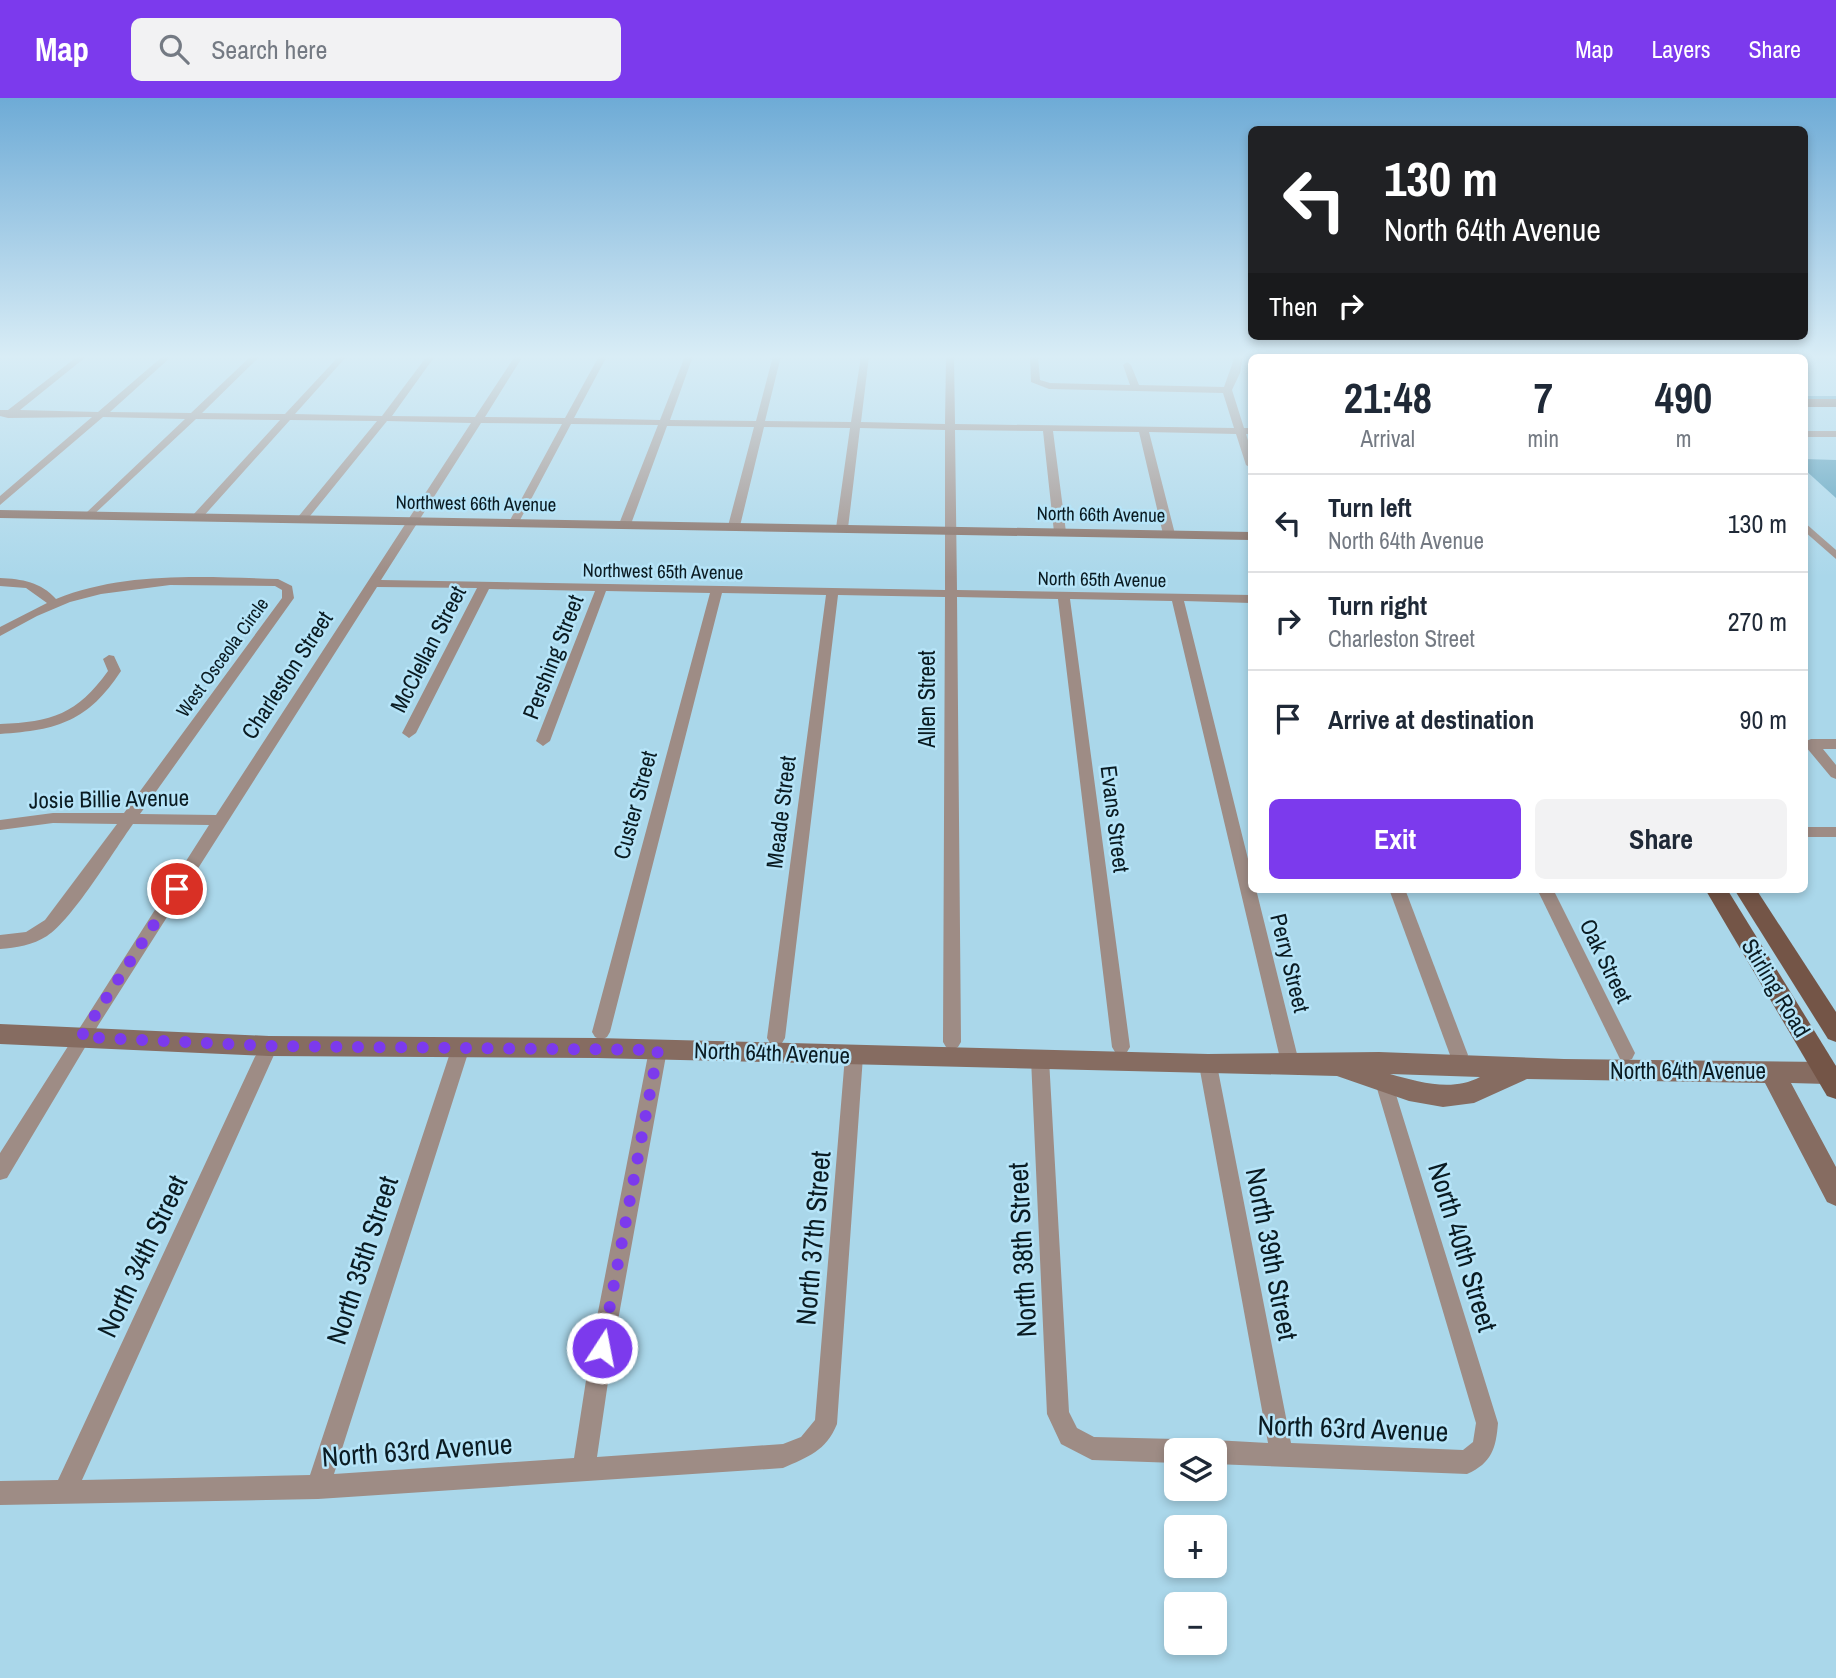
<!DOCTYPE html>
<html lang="en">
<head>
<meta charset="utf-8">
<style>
  :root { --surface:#fff; --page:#f2f2f3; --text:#1f2937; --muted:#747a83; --line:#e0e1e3; --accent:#7c3aed }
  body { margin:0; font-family:"Archivo Narrow",sans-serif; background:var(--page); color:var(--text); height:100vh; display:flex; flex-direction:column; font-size:26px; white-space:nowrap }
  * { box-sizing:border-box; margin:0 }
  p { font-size:23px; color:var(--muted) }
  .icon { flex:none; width:38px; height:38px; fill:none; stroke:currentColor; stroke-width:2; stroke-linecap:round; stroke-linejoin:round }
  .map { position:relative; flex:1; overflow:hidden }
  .side { position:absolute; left:1248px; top:256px; width:560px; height:539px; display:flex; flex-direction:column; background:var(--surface); border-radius:10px; box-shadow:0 4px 10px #0003 }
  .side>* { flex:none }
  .guide { position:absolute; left:1248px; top:28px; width:560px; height:214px; border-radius:10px; box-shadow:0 4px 10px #0003; background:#202124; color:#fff; overflow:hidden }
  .controls { position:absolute; left:1164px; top:1340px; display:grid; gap:14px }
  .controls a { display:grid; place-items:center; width:63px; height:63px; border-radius:10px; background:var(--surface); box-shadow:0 4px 10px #0003; font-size:35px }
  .pin { position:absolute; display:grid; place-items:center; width:60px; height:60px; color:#fff; margin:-30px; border:4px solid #fff; border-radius:50%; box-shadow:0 2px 7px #0007 }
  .me { position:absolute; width:77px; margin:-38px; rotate:11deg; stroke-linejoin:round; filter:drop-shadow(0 0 5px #0008) }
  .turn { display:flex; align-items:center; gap:24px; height:147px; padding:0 21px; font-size:32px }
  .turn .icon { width:91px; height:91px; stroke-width:2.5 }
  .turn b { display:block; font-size:49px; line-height:60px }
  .then { display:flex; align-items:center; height:66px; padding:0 21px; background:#0003; gap:14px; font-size:26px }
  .eta { display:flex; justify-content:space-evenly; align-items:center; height:119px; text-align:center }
  .eta b { font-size:42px; font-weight:700; line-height:49px }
  .cta { display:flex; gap:14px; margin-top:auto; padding:14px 21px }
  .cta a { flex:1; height:80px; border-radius:10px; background:var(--accent); color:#fff; font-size:28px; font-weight:700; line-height:80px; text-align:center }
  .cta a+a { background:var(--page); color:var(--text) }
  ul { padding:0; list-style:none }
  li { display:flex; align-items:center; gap:21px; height:98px; padding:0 21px; border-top:2px solid var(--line) }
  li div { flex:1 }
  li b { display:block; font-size:26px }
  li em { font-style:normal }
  header { display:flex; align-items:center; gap:42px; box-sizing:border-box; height:98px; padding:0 35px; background:var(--accent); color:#fff }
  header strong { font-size:33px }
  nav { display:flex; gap:38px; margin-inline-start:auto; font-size:24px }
  .search { width:490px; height:63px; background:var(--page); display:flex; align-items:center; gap:18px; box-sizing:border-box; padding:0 24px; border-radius:10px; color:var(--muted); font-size:26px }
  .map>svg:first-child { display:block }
  .water { fill:#589eba }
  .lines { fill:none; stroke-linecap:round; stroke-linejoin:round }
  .canal { fill:#589eba; fill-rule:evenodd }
  .street { fill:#9e8c85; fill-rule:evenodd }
  .secondary { fill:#866c61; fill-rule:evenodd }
  .primary { fill:#745547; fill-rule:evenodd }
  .route { stroke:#7c3aed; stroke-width:12; stroke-dasharray:0 21.6 }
  .labels { text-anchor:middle; stroke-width:5; stroke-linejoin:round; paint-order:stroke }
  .far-street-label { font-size:19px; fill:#0a1b22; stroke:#b6e4f8 }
  .street-label { font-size:23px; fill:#0a1b22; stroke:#b6e4f8 }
  .near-street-label { font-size:28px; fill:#0a1b22; stroke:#b6e4f8 }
</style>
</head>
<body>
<header>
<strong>Map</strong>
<div class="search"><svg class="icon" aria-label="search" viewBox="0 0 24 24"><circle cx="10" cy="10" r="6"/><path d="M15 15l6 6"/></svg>Search here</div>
<nav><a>Map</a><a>Layers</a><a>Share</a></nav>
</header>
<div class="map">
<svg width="1836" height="1580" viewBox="0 0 1836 1580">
  <rect width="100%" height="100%" fill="#aad7ea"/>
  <polygon class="water" points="1804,361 1836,362 1836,400 1804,371"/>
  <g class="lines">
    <rect class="canal" x="1804" y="298" width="32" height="4"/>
    <g class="street">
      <path d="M78 258H87L20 312 98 314 163 258H172L110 314 191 315 251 258H260L202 315 285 316 339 258H347L295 316 382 318 427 258H435L392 318 475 319 515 258H523L485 319 565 320 599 258H607L574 320 660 322 685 258H693L670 322 756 323 773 258H781L765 323 851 324 861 258H869L861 324 945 326 946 258H954L955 326 1234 330 1223 295 1049 291 1031 284 1030 258H1038L1040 282 1050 285 1130 287 1123 267 1127 264 1131 267 1139 287 1224 289 1235 258H1243L1240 275 1232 292 1244 330H1251V336H1246L1251 352V370L1246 367 1236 336 1149 334 1175 436 1173 438 1163 436 1139 334 1053 333 1066 434 1060 437 1054 434 1043 333 955 332 957 492 1251 497V505L1184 503 1251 773V791H1256L1297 956 1294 962 1288 964 1282 962 1279 956 1172 503 1070 501 1130 949 1127 954 1121 957 1115 954 1112 949 1058 501 957 499 961 944 958 949 952 952 946 949 943 944 945 499 838 497 785 940 782 945 776 948 770 945 767 940 826 497 722 495 610 934 607 939 601 942 595 939 592 934 710 495 606 493 550 643 543 648 536 643 595 493 489 491 416 635 409 640 402 635 477 490 377 489 99 926 7 1080 0 1082V1055L209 727 133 726C113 754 72 822 47 838 33 847 16 850 0 851V837L26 834 45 822 117 726 53 725 0 732V722L53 715H124L282 500V492L275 488 170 487 101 496 70 504 37 518 0 538V529L47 505 26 490 0 488V480C22 481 41 484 56 501 125 473 206 479 278 481L292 488 294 500 140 716 216 717 471 325 387 323 306 423H298V419L377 323 290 322 201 421 197 422 192 419 193 417 280 322 196 321 90 420 85 417 86 415 185 321 103 319 0 407V398L92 319 8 320 0 318V312H8ZM481 325 562 326 509 424 514 427 519 424 571 326 658 327 619 426 625 429 631 426 667 328 754 329 728 428 734 431 740 428 764 329 850 330 836 430 842 433 848 430 860 330 945 332V492L381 482Z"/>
      <polygon points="1492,258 1500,258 1501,259 1492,259"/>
      <polygon points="1628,258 1636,258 1637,259 1628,259"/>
      <rect x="1804" y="333" width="32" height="6"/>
      <polygon points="1804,424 1836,452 1836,461 1804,433"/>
      <path d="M109 557 114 558 121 573C88 623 59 632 0 636V626C52 624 77 616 108 573L103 561Z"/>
      <polygon points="1811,641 1836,641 1836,651 1823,651 1836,667 1836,681 1831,679 1806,649 1806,643"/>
      <rect x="1804" y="729" width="32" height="10"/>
      <polygon points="1389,791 1405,791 1468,957 1465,963 1459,965 1453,963 1450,957"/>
      <polygon points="1537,791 1553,791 1635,955 1632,961 1626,963 1620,961"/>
      <path d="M269 940 275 943 278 948 82 1382 310 1377 451 952 454 947 460 944 466 947 469 952 334 1376 574 1360 591 1250 649 952 652 947 658 944 664 947 667 952 613 1250 597 1359 783 1346 801 1339 815 1322 845 958 848 952 854 950 860 952 863 958 837 1326C826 1353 808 1359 783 1370L318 1401 0 1407V1383L58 1382 260 948 263 943Z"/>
      <polygon points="1040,953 1046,955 1049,961 1069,1314 1077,1330 1094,1339 1176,1341 1184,1345 1187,1353 1176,1353 1176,1365 1092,1362 1061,1346 1047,1316 1031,961 1034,955"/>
      <path d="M1208 959 1214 961 1217 967 1291 1345 1463 1352 1473 1344 1476 1325 1373 977 1376 971 1382 969 1388 971 1498 1325C1496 1350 1492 1365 1467 1376L1214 1366V1353H1203L1206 1346 1214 1342 1268 1345 1199 967 1202 961Z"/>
    </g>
    <g class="secondary">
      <rect x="1804" y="301" width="32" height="8"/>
      <polygon points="0,412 1251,434 1251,442 0,420"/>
      <path d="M0 926 269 938 597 940 1208 956 1379 954 1564 961 1827 964 1836 968V983L1827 986 1791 985 1836 1069V1108L1827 1104 1765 985 1527 981 1474 1005 1443 1009 1409 1003 1337 978 597 960 269 958 0 946ZM1390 976 1480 979C1452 994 1419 984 1390 976Z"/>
    </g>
    <g class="primary">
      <polygon points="1388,258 1400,258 1401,259 1389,259"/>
      <polygon points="1705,791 1727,791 1836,968 1836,1001 1827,998"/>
      <polygon points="1734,791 1756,791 1836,914 1836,944 1828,941"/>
    </g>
  </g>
  <linearGradient id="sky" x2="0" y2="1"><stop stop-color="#6eabd6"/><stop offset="0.54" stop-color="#d9edf6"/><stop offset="1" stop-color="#d9edf6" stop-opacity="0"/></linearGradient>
  <rect width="1836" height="479" fill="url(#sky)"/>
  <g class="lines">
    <polyline class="route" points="177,791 81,939 269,948 658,952 602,1250"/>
  </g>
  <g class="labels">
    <g class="far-street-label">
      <text transform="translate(476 405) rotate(1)" y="7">Northwest 66th Avenue</text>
      <text transform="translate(1101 416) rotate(1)" y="7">North 66th Avenue</text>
      <text transform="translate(663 473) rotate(1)" y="7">Northwest 65th Avenue</text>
      <text transform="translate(1102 481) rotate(1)" y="7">North 65th Avenue</text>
      <text transform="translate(222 559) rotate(-54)" y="7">West Osceola Circle</text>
    </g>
    <g class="street-label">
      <text transform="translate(428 551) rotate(-63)" y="8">McClellan Street</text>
      <text transform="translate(553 559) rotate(-69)" y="8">Pershing Street</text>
      <text transform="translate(287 577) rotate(-57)" y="8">Charleston Street</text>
      <text transform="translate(927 601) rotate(-90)" y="8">Allen Street</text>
      <text transform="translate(109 701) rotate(-1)" y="8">Josie Billie Avenue</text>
      <text transform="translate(635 707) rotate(-75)" y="8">Custer Street</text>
      <text transform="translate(781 714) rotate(-83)" y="8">Meade Street</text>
      <text transform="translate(1115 721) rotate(83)" y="8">Evans Street</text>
      <text transform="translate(1606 863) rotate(64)" y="8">Oak Street</text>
      <text transform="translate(1290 865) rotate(76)" y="8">Perry Street</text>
      <text transform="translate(1776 890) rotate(59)" y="8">Stirling Road</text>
      <text transform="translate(772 955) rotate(2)" y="8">North 64th Avenue</text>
      <text x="1688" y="981">North 64th Avenue</text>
    </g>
    <g class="near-street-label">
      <text transform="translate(813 1140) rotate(-85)" y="10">North 37th Street</text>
      <text transform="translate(1463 1149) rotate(73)" y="10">North 40th Street</text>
      <text transform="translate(1022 1152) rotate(-93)" y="10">North 38th Street</text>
      <text transform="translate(1272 1156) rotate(79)" y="10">North 39th Street</text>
      <text transform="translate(142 1158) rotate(-65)" y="10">North 34th Street</text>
      <text transform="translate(362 1162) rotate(-72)" y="10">North 35th Street</text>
      <text transform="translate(1353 1330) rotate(2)" y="10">North 63rd Avenue</text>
      <text transform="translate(417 1352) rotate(-4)" y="10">North 63rd Avenue</text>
    </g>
  </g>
</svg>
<div class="controls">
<a><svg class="icon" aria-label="layers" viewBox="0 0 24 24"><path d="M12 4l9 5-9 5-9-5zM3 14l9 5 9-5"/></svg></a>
<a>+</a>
<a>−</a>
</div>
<div class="pin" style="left:177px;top:791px;background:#d93025"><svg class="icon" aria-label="arrive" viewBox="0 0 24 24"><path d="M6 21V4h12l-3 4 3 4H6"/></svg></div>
<svg class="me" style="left:602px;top:1250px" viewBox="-20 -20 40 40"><circle r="17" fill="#7c3aed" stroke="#fff" stroke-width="3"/><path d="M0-11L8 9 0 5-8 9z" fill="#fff"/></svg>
<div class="guide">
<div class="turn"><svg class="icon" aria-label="left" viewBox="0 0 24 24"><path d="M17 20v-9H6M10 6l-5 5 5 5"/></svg><div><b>130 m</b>North 64th Avenue</div></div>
<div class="then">Then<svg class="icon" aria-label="right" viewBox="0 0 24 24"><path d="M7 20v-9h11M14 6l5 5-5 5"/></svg></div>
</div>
<section class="side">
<div class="eta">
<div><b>21:48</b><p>Arrival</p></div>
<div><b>7</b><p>min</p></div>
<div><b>490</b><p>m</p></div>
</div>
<ul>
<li><svg class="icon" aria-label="left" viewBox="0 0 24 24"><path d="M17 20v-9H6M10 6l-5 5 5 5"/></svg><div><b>Turn left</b><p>North 64th Avenue</p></div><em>130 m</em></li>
<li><svg class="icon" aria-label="right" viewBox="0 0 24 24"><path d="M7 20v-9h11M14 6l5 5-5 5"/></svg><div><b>Turn right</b><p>Charleston Street</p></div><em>270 m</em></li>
<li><svg class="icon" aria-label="arrive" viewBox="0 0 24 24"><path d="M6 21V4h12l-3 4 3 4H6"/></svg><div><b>Arrive at destination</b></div><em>90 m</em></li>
</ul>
<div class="cta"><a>Exit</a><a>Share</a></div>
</section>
</div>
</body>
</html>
